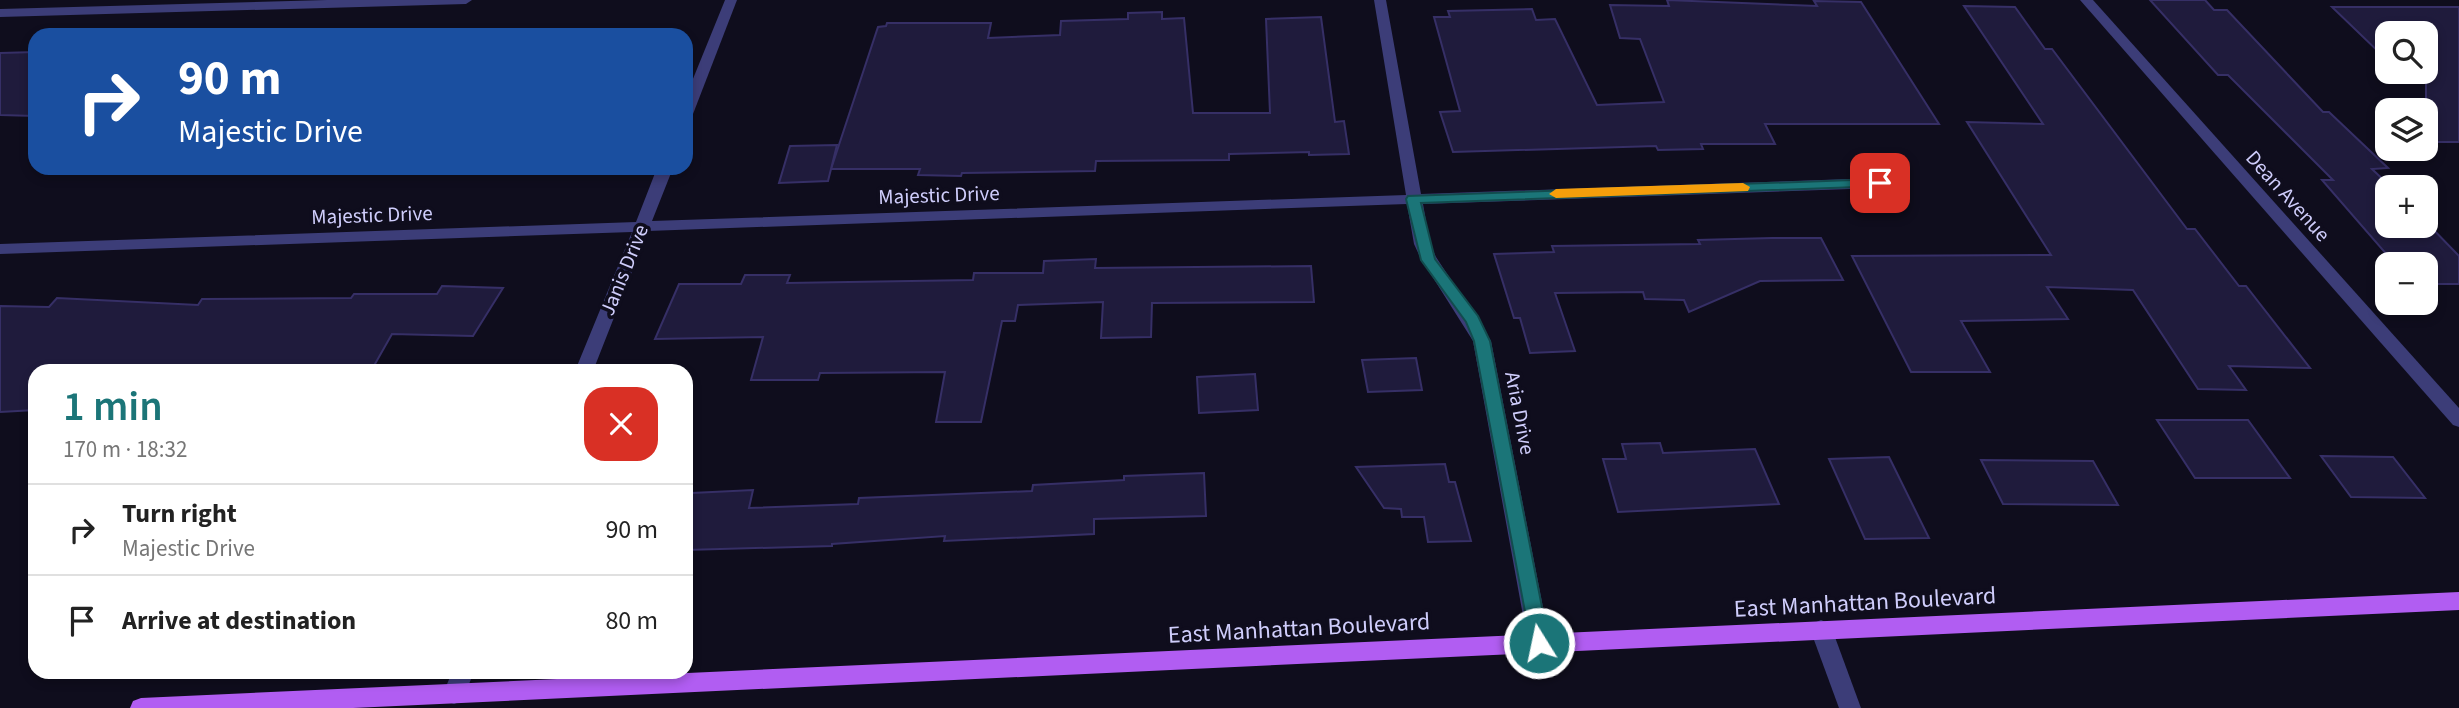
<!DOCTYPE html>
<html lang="en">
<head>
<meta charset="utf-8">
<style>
  :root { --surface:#fff; --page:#f2f2f2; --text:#222; --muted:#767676; --line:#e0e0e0; --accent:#1b7578 }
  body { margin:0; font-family:"Source Sans 3",sans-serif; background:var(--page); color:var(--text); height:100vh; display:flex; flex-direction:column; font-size:26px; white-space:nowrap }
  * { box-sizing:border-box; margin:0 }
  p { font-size:23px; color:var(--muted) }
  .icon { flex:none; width:38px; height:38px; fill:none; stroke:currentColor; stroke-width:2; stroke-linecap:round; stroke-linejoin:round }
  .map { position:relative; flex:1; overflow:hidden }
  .details { position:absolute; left:28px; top:364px; width:665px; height:315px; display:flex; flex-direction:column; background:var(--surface); border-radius:21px; box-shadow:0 4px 10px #0003 }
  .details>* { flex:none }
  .top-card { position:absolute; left:28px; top:28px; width:665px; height:147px; border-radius:21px; box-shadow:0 4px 10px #0003; background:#1a4fa0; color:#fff; overflow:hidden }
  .tools { position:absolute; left:2375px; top:21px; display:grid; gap:14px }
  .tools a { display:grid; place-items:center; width:63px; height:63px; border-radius:14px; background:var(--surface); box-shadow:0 4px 10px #0003; font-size:35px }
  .pin { position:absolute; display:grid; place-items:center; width:60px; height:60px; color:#fff; margin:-30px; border-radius:14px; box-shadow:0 4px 10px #0006 }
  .me { position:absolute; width:77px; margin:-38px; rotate:350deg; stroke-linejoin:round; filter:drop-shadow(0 0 5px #0008) }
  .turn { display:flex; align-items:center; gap:24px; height:147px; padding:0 35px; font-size:32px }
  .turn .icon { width:91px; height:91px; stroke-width:2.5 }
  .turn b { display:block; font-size:49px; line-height:60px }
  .round { display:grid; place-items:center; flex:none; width:74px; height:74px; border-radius:21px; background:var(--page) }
  .overview { display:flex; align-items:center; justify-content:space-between; height:119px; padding:0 35px }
  h1 { font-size:42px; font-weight:600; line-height:52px; color:var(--accent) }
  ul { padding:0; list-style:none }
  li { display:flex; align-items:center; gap:21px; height:91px; padding:0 35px; border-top:2px solid var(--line) }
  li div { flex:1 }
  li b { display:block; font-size:26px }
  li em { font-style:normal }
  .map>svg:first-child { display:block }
  .building { fill:#1f1b3c; stroke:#362f66; stroke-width:2 }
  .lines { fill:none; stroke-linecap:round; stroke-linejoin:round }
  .minor { fill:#3c3d78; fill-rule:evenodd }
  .major { fill:#b15df2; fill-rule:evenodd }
  .route { fill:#1b7578; stroke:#124c4e; stroke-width:2 }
  .slow { fill:#f59e0b }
  .labels { text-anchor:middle; stroke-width:7; stroke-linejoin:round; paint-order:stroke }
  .street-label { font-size:21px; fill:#cfcdfb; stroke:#0f0d1d }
  .near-street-label { font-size:24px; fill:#cfcdfb; stroke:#0f0d1d }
</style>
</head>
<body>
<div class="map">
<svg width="2459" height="708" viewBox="0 0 2459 708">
  <rect width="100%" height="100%" fill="#0f0d1d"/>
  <g class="building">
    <polygon points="1667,0 1817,6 1814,1 1861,2 1939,124 1765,124 1775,144 1701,144 1703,149 1658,150 1656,146 1453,152 1440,112 1460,111 1434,17 1450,17 1448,11 1532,9 1536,20 1555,19 1597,105 1664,102 1640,39 1620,38 1610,5 1669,6"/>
    <polygon points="2150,0 2205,0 2214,10 2227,10 2323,112 2329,112 2388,168 2372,169 2391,187 2387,187 2387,226 2426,226 2426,222 2459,256 2459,284 2426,284 2426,264 2395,264 2322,180 2333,180 2228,75 2218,75"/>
    <polygon points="1964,6 2015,7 2045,49 2052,49 2187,229 2195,229 2239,286 2246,286 2310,368 2229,366 2246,390 2198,389 2133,290 2047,287 2068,319 1961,321 1990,372 1911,372 1852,256 2051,255 1967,122 2043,124"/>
    <polygon points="2332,7 2459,7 2459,142 2426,142 2426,77 2405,77 2400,72 2426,72 2426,33 2387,33 2387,60"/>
    <polygon points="1162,12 1162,19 1184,18 1193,113 1270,113 1266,19 1321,17 1335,122 1344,121 1349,154 1309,155 1309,152 1229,154 1229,160 1096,161 1095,171 962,173 961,176 918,175 920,169 831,169 878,27 886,26 887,23 991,23 988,38 1060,35 1061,21 1128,19 1128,13"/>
    <polygon points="35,52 35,116 0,115 0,53"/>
    <polygon points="837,145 828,181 779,183 790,146"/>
    <polygon points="1772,238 1821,238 1843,280 1760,281 1689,312 1684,300 1645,299 1643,292 1555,293 1575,351 1530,353 1520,318 1514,318 1494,254 1554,252 1552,246 1700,244 1698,240"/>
    <polygon points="1096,259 1095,268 1311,266 1314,302 1152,303 1151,337 1101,338 1103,302 1018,305 1015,321 1002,321 981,422 936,422 945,372 820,373 818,380 751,380 763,337 655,339 679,284 741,284 745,275 790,275 787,283 973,280 974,273 1043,273 1044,261"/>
    <polygon points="442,286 503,288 473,336 392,334 371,371 35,371 35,410 0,412 0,306 49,307 57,298 198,305 202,299 351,298 354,294 437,294"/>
    <polygon points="1416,358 1422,390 1368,392 1362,360"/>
    <polygon points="1255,374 1258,410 1199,413 1197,377"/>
    <polygon points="2157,420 2248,420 2290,478 2195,478"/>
    <polygon points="1660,443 1663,453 1755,449 1779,504 1618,512 1603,459 1626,459 1622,444"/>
    <polygon points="2321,456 2393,457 2425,498 2351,497"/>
    <polygon points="1889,457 1929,538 1865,539 1829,459"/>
    <polygon points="1981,460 2093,461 2118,505 2003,504"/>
    <polygon points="1445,464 1449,482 1455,482 1471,541 1428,542 1424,517 1402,517 1401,509 1384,508 1356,467"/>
    <polygon points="1204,473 1206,516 1094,519 1094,534 944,541 945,536 832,544 832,546 686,550 686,513 692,493 753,490 749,508 858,504 859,498 1032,491 1033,485 1124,480 1124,476"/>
  </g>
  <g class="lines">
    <g class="minor">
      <polygon points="327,0 472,0 466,4 0,17 0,9"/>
      <polygon points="725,0 737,0 693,114 686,118 686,96"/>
      <polygon points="1374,0 1386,0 1421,194 1879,178 1887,183 1879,188 1423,204 1430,244 1436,257 1491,341 1550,643 1547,649 1539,652 1531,649 1528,643 1473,341 1420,257 1414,244 1407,204 648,231 593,371 575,371 632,232 0,254 0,244 636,222 657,168 673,168 652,221 1406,195"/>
      <polygon points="2080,0 2093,0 2459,408 2459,427 2453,425"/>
      <polygon points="1821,620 1828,623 1832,629 1861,708 1839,708 1810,629 1814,623"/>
      <polygon points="452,672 474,672 462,701 454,704 446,701 443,694"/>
    </g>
    <polygon class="major" points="2459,592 2459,610 353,708 130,708 133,701 141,698"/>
  </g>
  <polygon class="route" points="1880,179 1886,183 1884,186 1421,203 1435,259 1478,316 1490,341 1549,643 1546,649 1532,649 1474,341 1466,322 1421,260 1406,199 1408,196"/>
  <polygon class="slow" points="1743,183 1750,187 1748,191 1556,198 1549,194 1556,189"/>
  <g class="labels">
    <g class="street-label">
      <text transform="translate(939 195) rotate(-2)" y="7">Majestic Drive</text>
      <text transform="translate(2288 196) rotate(48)" y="7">Dean Avenue</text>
      <text transform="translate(372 215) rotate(-2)" y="7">Majestic Drive</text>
      <text transform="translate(624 270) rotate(-68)" y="7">Janis Drive</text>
      <text transform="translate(1520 413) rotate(79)" y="7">Aria Drive</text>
    </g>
    <g class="near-street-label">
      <text transform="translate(1865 602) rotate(-3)" y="8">East Manhattan Boulevard</text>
      <text transform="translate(1299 628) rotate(-3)" y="8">East Manhattan Boulevard</text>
    </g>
  </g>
</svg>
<div class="tools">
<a><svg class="icon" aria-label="search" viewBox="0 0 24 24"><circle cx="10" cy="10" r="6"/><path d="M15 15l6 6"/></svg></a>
<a><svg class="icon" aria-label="layers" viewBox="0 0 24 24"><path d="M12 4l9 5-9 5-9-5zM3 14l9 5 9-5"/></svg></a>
<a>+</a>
<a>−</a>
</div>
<div class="pin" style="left:1880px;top:183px;background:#d93025"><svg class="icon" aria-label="arrive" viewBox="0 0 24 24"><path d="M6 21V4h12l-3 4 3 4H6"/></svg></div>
<svg class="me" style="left:1539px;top:643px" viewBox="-20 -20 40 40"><circle r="17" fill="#1b7578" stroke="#fff" stroke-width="3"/><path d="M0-11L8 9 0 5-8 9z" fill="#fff"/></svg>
<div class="top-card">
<div class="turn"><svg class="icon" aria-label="right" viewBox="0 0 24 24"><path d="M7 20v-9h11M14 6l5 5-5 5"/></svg><div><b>90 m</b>Majestic Drive</div></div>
</div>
<section class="details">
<div class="overview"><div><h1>1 min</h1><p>170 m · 18:32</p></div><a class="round" style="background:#d93025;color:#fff"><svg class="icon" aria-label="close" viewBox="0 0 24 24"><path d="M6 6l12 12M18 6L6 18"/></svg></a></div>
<ul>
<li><svg class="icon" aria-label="right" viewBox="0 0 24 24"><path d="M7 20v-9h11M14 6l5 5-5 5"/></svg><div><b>Turn right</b><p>Majestic Drive</p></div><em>90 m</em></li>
<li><svg class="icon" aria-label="arrive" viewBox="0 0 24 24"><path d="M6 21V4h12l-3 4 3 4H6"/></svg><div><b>Arrive at destination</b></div><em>80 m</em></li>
</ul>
</section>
</div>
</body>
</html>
